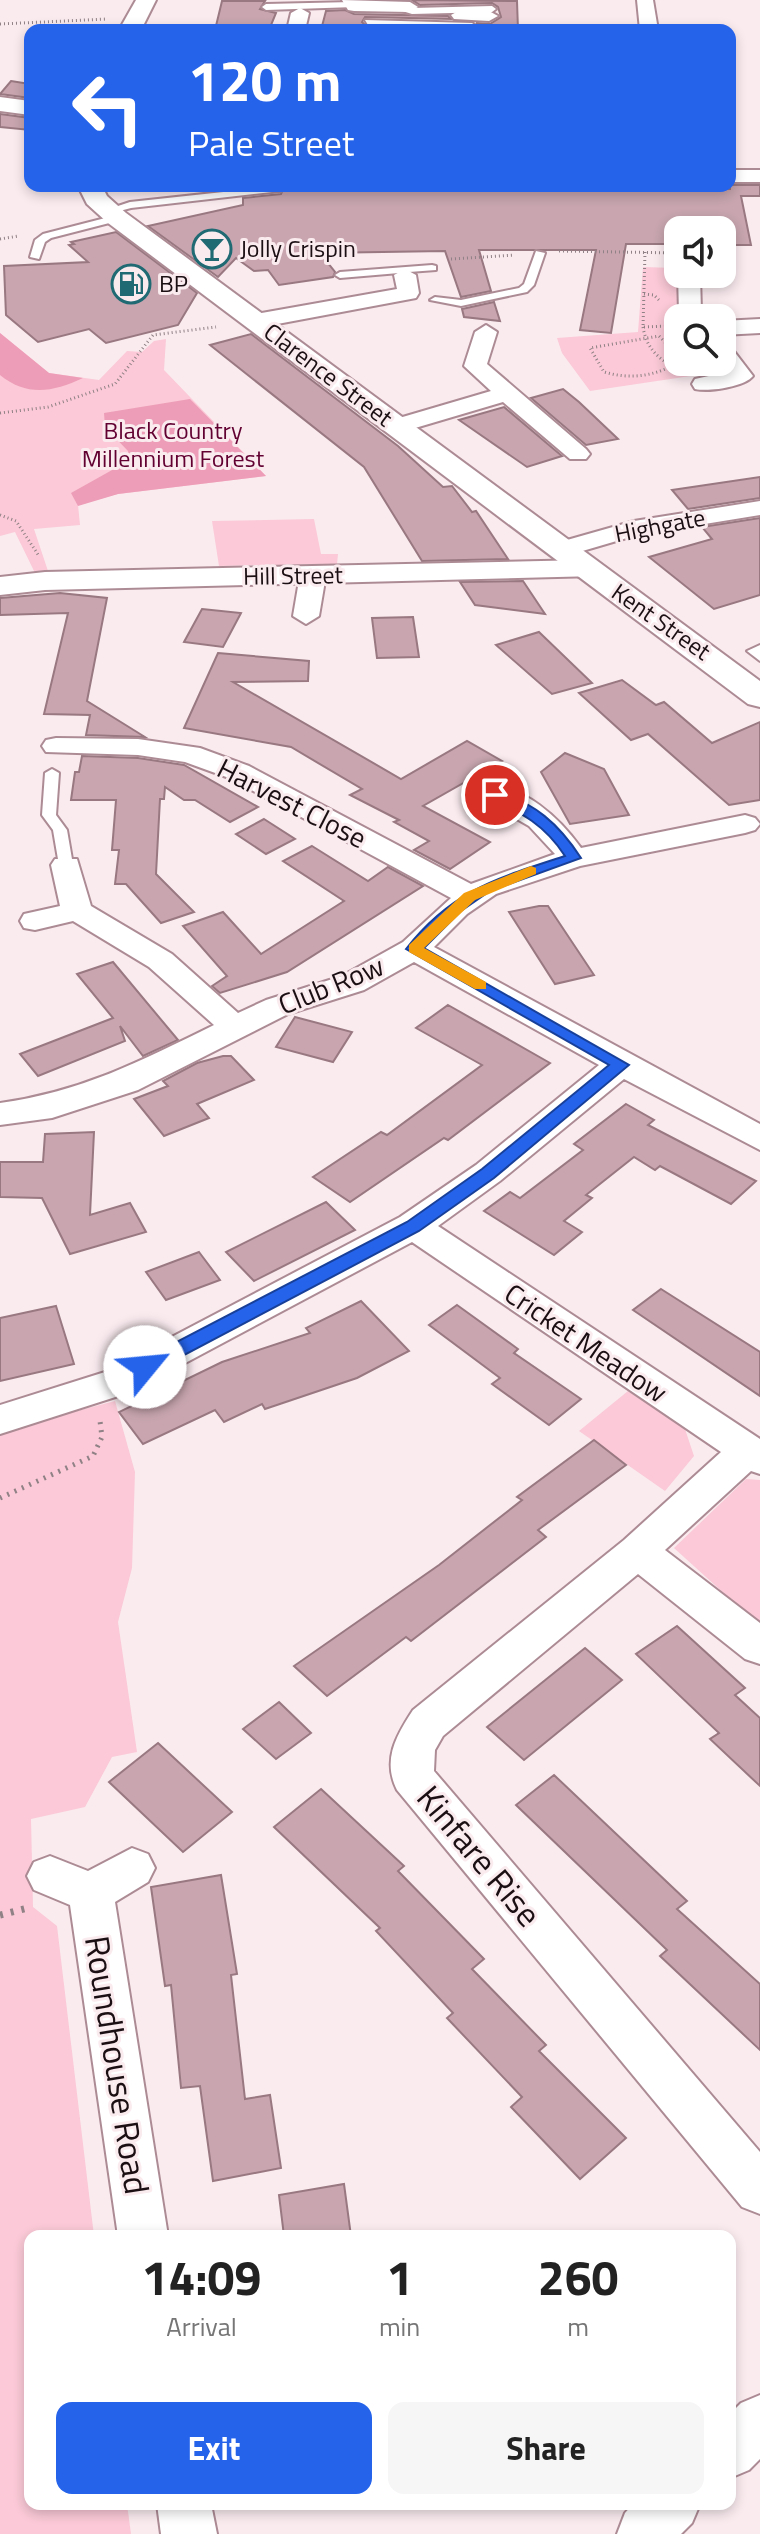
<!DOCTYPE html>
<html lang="en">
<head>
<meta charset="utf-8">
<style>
  :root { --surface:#fff; --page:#f6f6f6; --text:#222; --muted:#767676; --accent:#2563eb }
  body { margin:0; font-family:"Titillium Web",sans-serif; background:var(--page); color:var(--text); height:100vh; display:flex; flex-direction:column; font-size:30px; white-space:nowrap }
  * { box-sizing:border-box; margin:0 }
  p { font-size:26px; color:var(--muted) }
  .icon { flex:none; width:44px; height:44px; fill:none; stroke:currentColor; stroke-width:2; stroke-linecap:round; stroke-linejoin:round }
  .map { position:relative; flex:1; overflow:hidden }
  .drawer { position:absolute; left:24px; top:2230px; width:712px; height:280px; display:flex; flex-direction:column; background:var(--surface); border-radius:16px; box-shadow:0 4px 12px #0003 }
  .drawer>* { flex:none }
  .guide { position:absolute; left:24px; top:24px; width:712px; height:168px; border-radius:16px; box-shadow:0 4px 12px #0003; background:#2563eb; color:#fff; overflow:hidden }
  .controls { position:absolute; left:664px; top:216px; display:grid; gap:16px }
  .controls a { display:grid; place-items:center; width:72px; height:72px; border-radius:16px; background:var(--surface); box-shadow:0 4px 12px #0003; font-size:40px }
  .pin { position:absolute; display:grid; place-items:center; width:68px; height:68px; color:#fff; margin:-34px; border:4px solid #fff; border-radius:50%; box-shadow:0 2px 8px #0007 }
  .me { position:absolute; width:88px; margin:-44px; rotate:62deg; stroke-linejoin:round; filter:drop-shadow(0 0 6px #0008) }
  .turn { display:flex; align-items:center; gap:28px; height:168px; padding:0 32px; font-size:36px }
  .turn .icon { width:104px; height:104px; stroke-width:2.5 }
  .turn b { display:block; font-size:56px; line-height:68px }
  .eta { display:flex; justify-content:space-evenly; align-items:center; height:136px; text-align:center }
  .eta b { font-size:48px; font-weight:700; line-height:56px }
  .primary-button { display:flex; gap:16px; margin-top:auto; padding:16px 32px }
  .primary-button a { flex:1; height:92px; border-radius:16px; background:var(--accent); color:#fff; font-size:32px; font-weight:700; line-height:92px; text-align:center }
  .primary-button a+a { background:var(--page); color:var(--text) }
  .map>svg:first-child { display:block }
  .green { fill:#fbc9d7 }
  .forest { fill:#ed9db7 }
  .building { fill:#c8a5af; stroke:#997881; stroke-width:2 }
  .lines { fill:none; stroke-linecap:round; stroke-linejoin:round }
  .service-casing { stroke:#ad8b95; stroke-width:4 }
  .minor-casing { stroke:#ad8b95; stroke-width:4 }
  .tertiary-casing { stroke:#ad8b95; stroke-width:4 }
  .primary-casing { stroke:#ad8b95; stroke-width:4 }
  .path-far2 { stroke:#8f8185; stroke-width:3; stroke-dasharray:1 3; stroke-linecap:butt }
  .path-far1 { stroke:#8f8185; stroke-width:5; stroke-dasharray:2 6; stroke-linecap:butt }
  .path { stroke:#8f8185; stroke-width:7; stroke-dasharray:3 8; stroke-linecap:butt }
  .service { fill:#fff; fill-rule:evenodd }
  .minor { fill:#fff; fill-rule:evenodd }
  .tertiary { fill:#fff; fill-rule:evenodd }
  .primary { fill:#fff; fill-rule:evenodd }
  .route { fill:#2563eb; stroke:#184099; stroke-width:2 }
  .slow { fill:#f59e0b }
  .labels { text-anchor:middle; stroke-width:6; stroke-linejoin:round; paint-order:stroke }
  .far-poi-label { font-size:24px; fill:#1b0f13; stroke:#faebef; text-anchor:start }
  .far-street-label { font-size:24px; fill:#1b0f13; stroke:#faebef }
  .far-park-label { font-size:24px; fill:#610031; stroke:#faebef }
  .street-label { font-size:28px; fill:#1b0f13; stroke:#faebef }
  .near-street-label { font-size:34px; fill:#1b0f13; stroke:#faebef }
</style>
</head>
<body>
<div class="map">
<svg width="760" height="2534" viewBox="0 0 760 2534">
  <rect width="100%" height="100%" fill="#faebef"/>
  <g class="green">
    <polygon points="643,267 675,268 685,318 678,318 678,362 717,362 724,371 590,391 562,353 557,338 638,332"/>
    <polygon points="0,333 49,373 99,380 127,351 142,352 154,341 166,339 164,370 266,476 118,494 78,505 80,525 34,529 48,571 35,573 15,532 0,536"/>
    <polygon points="314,519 321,554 338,554 337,564 219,566 212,521"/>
    <polygon points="628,1391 685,1429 694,1456 665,1491 579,1431"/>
    <polygon points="115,1401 135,1472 132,1568 118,1622 137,1752 112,1757 85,1807 31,1819 33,1907 57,1926 94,2236 30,2236 30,2504 127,2504 131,2534 0,2534 0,1431"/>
    <polygon points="746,1479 760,1480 760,1626 674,1548"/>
  </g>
  <g class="forest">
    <path d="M0 333 49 373 83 378C53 392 27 397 0 375Z"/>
    <polygon points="190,399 266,476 118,494 78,506 71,493 130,460 128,451 105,427 104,413"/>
  </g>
  <g class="building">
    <polygon points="412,0 517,1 518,30 476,30 477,23 490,24 501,17 498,7 492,3 420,5"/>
    <polygon points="222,1 265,1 260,9 276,13 269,30 215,30"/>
    <polygon points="345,10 354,14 448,16 451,19 365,17 362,22 368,28 420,30 321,30 326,11"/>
    <polygon points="11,81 30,84 30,98 0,94"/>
    <polygon points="0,114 30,118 30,130 0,127"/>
    <polygon points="730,185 760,185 760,196 741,196 751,245 722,245 722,230 678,230 678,244 626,244 611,333 580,330 596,250 479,250 491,291 461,297 445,251 320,253 335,272 333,277 279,285 268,270 254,271 236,258 218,277 148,226 243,205 243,198 281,194 284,186 491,186 666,191 665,188 730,189"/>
    <polygon points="116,232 197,293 178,325 106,343 89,329 38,342 6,315 4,266 88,262 69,245 74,244 71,242"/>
    <polygon points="494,302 500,321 464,317 462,309"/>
    <polygon points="251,334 398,446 443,487 452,486 472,512 476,511 508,559 422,561 364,467 210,345"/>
    <polygon points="563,389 579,402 618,439 586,445 531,398"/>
    <polygon points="504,407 556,451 562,456 527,467 459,420"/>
    <polygon points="760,477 760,498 688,509 672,490"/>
    <polygon points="760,518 760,595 714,609 649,557 712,539 702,527"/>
    <polygon points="523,581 545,614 475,605 460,582"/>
    <polygon points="60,593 107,598 87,701 145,737 86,735 90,715 44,714 68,613 0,615 0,598"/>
    <polygon points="202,609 241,613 223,647 184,642"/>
    <polygon points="413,617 419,657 377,658 372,618"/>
    <polygon points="539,632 592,683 552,694 496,645"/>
    <polygon points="218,653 309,661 308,681 233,682 401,779 467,741 502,761 423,806 490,842 450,869 414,850 429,841 394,822 399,820 350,795 362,789 291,747 184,728"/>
    <polygon points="622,680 656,705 664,702 712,743 760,722 760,800 729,805 648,734 631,740 579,693"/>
    <polygon points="565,753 604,769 629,815 570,824 541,772"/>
    <polygon points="82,756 138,758 184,765 258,807 230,822 195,800 184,800 165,787 164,799 160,799 156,874 194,912 161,923 126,884 115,884 119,850 112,850 116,800 71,800 75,772 79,772"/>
    <polygon points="264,819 295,839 266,854 236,834"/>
    <polygon points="312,846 368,881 388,867 423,886 287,972 220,993 212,986 227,976 183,926 223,912 261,954 344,901 283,861"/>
    <polygon points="539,906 548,906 594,975 555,984 509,912"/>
    <polygon points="113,962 178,1040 143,1056 120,1026 125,1041 38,1076 20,1054 113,1018 77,974"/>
    <polygon points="448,1005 550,1063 448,1140 444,1138 350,1202 313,1177 381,1132 387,1135 482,1065 416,1028"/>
    <polygon points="295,1017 352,1032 333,1062 276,1047"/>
    <polygon points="223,1056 231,1056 254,1080 197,1104 209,1118 164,1136 134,1099 168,1086 163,1081 197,1063"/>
    <polygon points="626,1104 654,1120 648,1125 756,1181 731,1204 660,1166 655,1170 634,1157 586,1195 592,1198 564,1221 582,1232 554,1255 484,1211 510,1192 520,1198 583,1150 574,1144"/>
    <polygon points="94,1132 90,1215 130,1203 146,1232 70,1254 42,1198 0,1197 0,1162 43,1162 45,1134"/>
    <polygon points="326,1202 355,1230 254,1281 226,1252"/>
    <polygon points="199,1252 220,1280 166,1300 146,1272"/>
    <polygon points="661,1289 760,1352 760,1396 633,1310"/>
    <polygon points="361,1301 409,1351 357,1378 265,1409 262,1404 224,1422 215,1410 143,1444 119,1412 222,1362 310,1333 306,1328"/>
    <polygon points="457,1305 518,1349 514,1353 581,1399 549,1425 492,1384 500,1378 429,1325"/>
    <polygon points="56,1306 74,1364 0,1381 0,1318"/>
    <polygon points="594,1440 626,1465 538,1530 546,1537 411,1641 406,1637 327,1696 294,1666 439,1565 522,1500 517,1497"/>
    <polygon points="677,1626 745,1688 735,1695 760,1718 760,1786 710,1739 719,1733 636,1654"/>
    <polygon points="585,1648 622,1680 524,1760 487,1727"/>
    <polygon points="279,1702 311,1733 276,1759 243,1729"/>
    <polygon points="158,1743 232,1812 183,1852 109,1782"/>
    <polygon points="554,1775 687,1901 677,1909 760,1984 760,2050 660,1956 667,1950 516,1805"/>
    <polygon points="321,1789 404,1866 398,1871 484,1959 472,1969 546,2045 539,2051 626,2138 580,2179 511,2107 522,2097 447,2018 453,2013 376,1931 380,1928 274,1827"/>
    <polygon points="221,1875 237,1974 231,1975 245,2099 270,2095 281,2168 213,2181 200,2086 181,2088 171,1985 165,1986 151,1887"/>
    <polygon points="344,2184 351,2236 284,2236 279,2195"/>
  </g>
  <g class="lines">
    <g class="service-casing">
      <g id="service">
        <polygon points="352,2 355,7 266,10 262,7 266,4"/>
        <polygon points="399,4 413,8 492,6 496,9 492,12 412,14 396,9"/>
        <polygon points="365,20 472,23 476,26 472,29 368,25"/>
        <polygon points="278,186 281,187 281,191 131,208 108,214 103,211 130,202"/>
        <polygon points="117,215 122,218 121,220 51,238 45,242 39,259 30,257 35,240 43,234"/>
        <polygon points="536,251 545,253 534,285 527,292 461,306 430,300 435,297 461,300 519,288 524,284"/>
        <polygon points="432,265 436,266 436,270 409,272 410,275 405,278 399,273 340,278 335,275 340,272"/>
        <polygon points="760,645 760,661 747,651"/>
        <polygon points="52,769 59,773 56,815 67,830 73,865 66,869 59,865 53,830 42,815 45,773"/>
      </g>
    </g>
    <g class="minor-casing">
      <g id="minor">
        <polygon points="342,0 410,2 418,7 410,12 354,11 348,10"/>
        <polygon points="637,0 653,0 658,30 640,30"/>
        <polygon points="300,8 309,13 305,30 287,30 291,13"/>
        <polygon points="460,10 489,11 498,16 489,21 454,19 451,15"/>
        <rect x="730" y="170" width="30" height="12"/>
        <polygon points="405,269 416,275 419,293 416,298 256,328 245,321 256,314 397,289 394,275"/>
        <polygon points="678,274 700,274 701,312 706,318 683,318 679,313"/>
        <polygon points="760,319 760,333 722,335 722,321"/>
        <polygon points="486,325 497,332 487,364 586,449 590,454 586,459 570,459 503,402 405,431 389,431 385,426 389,421 491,391 464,366 475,332"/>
        <path d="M722 344 730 346 753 376C744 387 709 392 695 389L692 384 695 379 727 372 719 362H722Z"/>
        <polygon points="760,501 760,515 637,535 562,557 549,549 553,544 634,521"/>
        <polygon points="313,567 326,575 319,616 306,624 293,616 300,575"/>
        <path d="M56 738 138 739 200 748 249 766 471 884 555 854 529 826 485 801 481 795 485 789C521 780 562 821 581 848L745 815 755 818 760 824 755 830 745 833 580 866 496 894 467 914 434 947 760 1124V1150L624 1079 500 1181 438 1226 760 1439V1474L751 1471 665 1550 760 1623V1664L745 1659 638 1574 443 1736 435 1750 434 1771 760 2152V2214L742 2207 397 1790C382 1760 396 1736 413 1710L624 1540 721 1452 412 1242 131 1392 0 1434V1405L105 1372 400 1217 476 1165 599 1065 414 962 364 990 288 1014 138 1090 52 1118 0 1125V1103C81 1092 141 1061 214 1025L149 967 73 921 35 930 24 928 20 921 24 914 60 906 51 865 55 859H77L91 906 172 954 238 1013 266 1000 342 976 403 942 451 898 229 778 185 762 138 755 46 752 42 746 46 740Z"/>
        <polygon points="132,1848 148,1854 155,1868 148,1882 115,1902 168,2236 118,2236 70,1905 34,1890 27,1876 34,1862 50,1856 88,1871"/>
        <polygon points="760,2395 760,2459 749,2470 730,2478 730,2414 741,2403"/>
        <polygon points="157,2504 211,2504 217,2534 161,2534"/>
        <polygon points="633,2504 700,2504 692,2523 681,2534 617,2534 625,2513"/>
      </g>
    </g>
    <g class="tertiary-casing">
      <g id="tertiary">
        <polygon points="0,97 30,101 30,115 0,111"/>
        <polygon points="586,560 597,562 602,569 597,576 45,590 0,595 0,577 45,572"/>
      </g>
    </g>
    <g class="primary-casing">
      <g id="primary">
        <polygon points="136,0 156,0 141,30 119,30"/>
        <polygon points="78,186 102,186 107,196 126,213 760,681 760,707 748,704 108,223 87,204"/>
      </g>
    </g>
    <g class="path-far2">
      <polyline points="0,24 107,19"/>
      <polyline points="0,239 19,236"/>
      <polyline points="559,251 678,253"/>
      <polyline points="645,252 643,327 667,326"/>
      <polyline points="451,259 514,255"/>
      <polyline points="644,294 654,295 660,301"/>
      <path d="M643 327C646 346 656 357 672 366L678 362"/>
      <path d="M672 366C650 377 628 379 604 372L590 348 659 336 678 356"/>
      <polyline points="0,413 48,407 115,384 153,335 216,327"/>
      <polyline points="0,515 16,521 39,556"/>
    </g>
    <polyline class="path-far1" points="0,1498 93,1456 102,1437 100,1421"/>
    <polyline class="path" points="0,1915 28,1908"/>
    <use href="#service" class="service"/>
    <use href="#minor" class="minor"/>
    <use href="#tertiary" class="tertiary"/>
    <use href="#primary" class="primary"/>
  </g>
  <path class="route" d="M495 791C534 802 559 824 581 858L490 891 461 911 424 948 629 1065 494 1178 419 1231 152 1372H138V1362L407 1222 482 1169 609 1065 406 949C452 890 498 878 565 856 545 825 522 813 490 798L488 795Z"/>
  <polygon class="slow" points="531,866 536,868 536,874 475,900 424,948 486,982 486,989 475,989 409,952 409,945 464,893"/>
  <defs>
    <g id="bar-ring" transform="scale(2)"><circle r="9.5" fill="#faebef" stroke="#206a74" stroke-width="1.5"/><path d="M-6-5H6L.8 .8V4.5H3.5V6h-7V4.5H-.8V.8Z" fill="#206a74"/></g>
    <g id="fuel-ring" transform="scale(2)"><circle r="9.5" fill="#faebef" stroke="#206a74" stroke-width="1.5"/><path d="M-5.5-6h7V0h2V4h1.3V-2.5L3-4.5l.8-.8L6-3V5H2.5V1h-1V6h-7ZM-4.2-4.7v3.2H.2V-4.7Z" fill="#206a74"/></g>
  </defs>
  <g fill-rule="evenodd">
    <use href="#bar-ring" x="212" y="249"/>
    <use href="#fuel-ring" x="131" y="284"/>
  </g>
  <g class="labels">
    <g class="far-poi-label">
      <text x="240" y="257">Jolly Crispin</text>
      <text x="159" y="292">BP</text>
    </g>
    <g class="far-street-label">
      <text transform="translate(328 375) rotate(37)" y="8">Clarence Street</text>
      <text transform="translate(660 526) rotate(-11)" y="8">Highgate</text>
      <text transform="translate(293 576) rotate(-1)" y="8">Hill Street</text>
      <text transform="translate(661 622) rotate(35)" y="8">Kent Street</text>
    </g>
    <g class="far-park-label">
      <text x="173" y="439">Black Country<tspan x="173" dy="28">Millennium Forest</tspan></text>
    </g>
    <g class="street-label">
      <text transform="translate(292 803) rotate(27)" y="10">Harvest Close</text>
      <text transform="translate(331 985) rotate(-22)" y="10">Club Row</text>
      <text transform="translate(586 1343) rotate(34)" y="10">Cricket Meadow</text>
    </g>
    <g class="near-street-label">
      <text transform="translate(479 1856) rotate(50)" y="12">Kinfare Rise</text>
      <text transform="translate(117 2065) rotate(81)" y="12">Roundhouse Road</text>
    </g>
  </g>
</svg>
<div class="controls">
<a><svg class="icon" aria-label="sound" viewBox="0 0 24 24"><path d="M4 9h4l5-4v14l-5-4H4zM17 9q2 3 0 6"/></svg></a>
<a><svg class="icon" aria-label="search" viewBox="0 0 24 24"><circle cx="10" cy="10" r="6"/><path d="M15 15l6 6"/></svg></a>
</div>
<div class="pin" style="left:495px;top:795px;background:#d93025"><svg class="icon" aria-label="arrive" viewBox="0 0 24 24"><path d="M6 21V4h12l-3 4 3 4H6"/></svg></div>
<svg class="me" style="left:145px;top:1367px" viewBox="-20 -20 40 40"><circle r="19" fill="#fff"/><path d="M0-13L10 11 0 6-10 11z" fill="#2563eb"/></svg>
<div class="guide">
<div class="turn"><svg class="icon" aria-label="left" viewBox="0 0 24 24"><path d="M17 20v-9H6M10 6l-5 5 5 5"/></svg><div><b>120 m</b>Pale Street</div></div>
</div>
<section class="drawer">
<div class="eta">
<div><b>14:09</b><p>Arrival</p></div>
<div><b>1</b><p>min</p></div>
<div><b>260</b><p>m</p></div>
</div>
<div class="primary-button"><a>Exit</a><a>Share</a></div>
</section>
</div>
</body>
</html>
